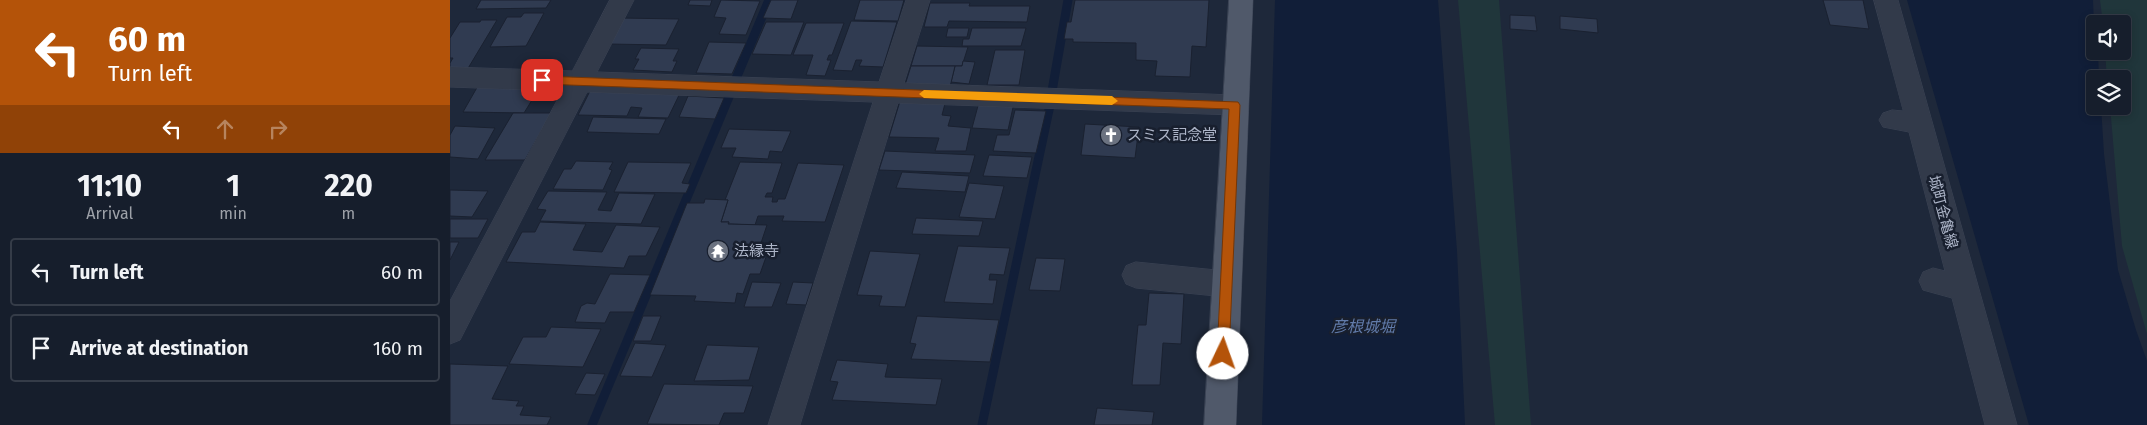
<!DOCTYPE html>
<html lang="en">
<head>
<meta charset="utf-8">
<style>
  :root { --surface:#161e2c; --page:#232b38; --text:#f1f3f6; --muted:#9ea2a9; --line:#353c48 }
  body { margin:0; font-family:"Fira Sans","Noto Sans JP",sans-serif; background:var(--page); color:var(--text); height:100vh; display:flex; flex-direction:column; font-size:19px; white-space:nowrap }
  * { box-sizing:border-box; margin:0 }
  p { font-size:16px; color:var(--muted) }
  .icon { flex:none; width:28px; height:28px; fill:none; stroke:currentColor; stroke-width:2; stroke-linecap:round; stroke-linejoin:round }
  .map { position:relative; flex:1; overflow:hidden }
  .details { display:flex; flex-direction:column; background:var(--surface); width:450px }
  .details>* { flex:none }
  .guide { background:#b45309; color:#fff; overflow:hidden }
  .tools { position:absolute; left:1636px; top:15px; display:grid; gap:10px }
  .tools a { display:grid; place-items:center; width:45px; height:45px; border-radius:5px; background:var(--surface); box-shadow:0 2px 8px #0003,0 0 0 1px var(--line); font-size:25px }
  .pin { position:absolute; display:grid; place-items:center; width:42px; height:42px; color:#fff; margin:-21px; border-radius:10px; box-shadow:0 2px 8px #0006 }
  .me { position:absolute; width:55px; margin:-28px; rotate:3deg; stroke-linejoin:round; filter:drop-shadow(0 0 4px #0008) }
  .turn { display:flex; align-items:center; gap:18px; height:105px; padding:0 25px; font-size:22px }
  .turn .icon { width:65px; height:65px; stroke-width:2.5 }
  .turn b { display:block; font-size:35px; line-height:42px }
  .lanes { display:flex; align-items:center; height:48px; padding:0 25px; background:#0003; justify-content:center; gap:25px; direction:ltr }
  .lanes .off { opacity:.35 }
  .eta { display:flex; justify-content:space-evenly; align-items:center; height:85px; text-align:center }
  .eta b { font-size:30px; font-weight:700; line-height:35px }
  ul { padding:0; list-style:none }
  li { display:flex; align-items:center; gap:15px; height:68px; margin:0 10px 8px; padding:0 15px; border:2px solid var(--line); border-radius:5px }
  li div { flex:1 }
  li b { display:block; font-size:19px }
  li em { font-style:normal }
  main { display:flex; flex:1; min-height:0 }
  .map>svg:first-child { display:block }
  .green { fill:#20363b }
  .water { fill:#111e38 }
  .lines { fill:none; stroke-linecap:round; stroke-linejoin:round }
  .stream { stroke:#111e38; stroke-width:9 }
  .building { fill:#303b51; stroke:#1a2130 }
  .minor-casing { stroke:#3b4354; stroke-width:1 }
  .major-casing { stroke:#3b4354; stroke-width:1 }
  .minor { fill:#323a4a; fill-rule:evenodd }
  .major { fill:#50596a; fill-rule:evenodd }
  .route { fill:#b45309; stroke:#753606 }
  .slow { fill:#f59e0b }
  .labels { text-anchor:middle; stroke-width:5; stroke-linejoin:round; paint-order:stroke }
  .poi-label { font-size:15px; fill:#acb4c7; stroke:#181f2e; text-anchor:start }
  .street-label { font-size:15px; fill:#acb4c7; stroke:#181f2e }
  .water-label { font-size:16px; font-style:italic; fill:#617baa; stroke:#181f2e }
</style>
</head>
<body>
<main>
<section class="details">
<div class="guide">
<div class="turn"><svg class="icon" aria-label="left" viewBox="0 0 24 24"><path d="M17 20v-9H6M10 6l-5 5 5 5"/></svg><div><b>60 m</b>Turn left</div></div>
<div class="lanes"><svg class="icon" aria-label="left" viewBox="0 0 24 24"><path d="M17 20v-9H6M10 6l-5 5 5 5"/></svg><svg class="icon off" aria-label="ahead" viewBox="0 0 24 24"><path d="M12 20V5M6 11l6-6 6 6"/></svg><svg class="icon off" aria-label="right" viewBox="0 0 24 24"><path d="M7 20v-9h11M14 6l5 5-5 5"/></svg></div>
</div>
<div class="eta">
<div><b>11:10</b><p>Arrival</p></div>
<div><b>1</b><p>min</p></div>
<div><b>220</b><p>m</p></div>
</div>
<ul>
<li><svg class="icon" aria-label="left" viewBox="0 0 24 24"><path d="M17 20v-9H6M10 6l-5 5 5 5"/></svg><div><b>Turn left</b></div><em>60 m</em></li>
<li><svg class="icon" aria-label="arrive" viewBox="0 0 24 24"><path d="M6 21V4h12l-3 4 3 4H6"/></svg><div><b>Arrive at destination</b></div><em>160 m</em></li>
</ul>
</section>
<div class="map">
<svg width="1697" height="425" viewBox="0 0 1697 425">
  <rect width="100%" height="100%" fill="#1e283a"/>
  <g class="green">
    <polygon points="1008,0 1049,0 1081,425 1045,425"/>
    <polygon points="1650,0 1697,0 1697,334 1672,246 1660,106 1672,106 1672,79 1657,79 1655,51 1672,51 1672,24 1653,24"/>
  </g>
  <g class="water">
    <polygon points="825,0 988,0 1007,251 1015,425 812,425"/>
    <polygon points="1457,0 1643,0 1645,51 1648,51 1649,79 1645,79 1645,106 1651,106 1654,154 1668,270 1686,330 1697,361 1697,425 1579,425"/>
  </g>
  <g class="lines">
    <g class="stream">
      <polyline points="285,81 319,0"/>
      <polyline points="602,91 618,0"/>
      <polyline points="142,425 281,92"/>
      <polyline points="532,425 600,105"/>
    </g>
  </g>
  <g class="building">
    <polygon points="31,0 101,0 96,8 26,9"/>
    <polygon points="240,0 262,0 260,6 238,5"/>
    <polygon points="271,0 310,1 296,35 269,34 276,18 264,17"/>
    <polygon points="321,0 348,0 341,19 313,18"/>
    <polygon points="410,0 454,0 448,21 404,20"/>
    <polygon points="625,0 759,0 756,47 742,46 740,77 705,76 707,61 686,60 686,43 623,42 623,39 614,39 617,22 621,22"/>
    <polygon points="1373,0 1413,0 1419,29 1380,25"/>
    <polygon points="480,3 520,3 519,6 580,6 577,22 499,21 497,27 474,27"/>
    <polygon points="74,13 94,13 76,46 40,47 57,17 71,17"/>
    <polygon points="1060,15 1085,16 1087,31 1060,29"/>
    <polygon points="1110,16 1147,19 1148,33 1110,29"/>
    <polygon points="171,18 229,19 216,45 158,44"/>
    <polygon points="31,20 47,20 17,70 0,70 0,63 3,58 0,58 0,38 10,22 30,22"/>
    <polygon points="401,21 447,22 433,67 409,66 412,60 406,60 402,71 383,70"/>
    <polygon points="316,22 354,22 341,55 302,54"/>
    <polygon points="356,23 394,23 382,55 379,55 377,60 381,60 375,76 356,75 363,55 343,55"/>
    <polygon points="498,28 519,28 517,37 496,37"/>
    <polygon points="522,28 576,28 571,46 512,46 513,39 519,39"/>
    <polygon points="259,42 296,43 282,74 246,73"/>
    <polygon points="467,46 518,47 512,66 461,66"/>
    <polygon points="191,48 229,49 223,61 227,61 222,72 183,70 189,59 185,59"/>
    <polygon points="545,50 575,50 569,85 537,85"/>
    <polygon points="513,61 525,62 519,84 501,82 505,66 512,66"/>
    <polygon points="461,66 505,66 500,87 455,85"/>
    <polygon points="29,84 90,87 74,113 13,112"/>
    <polygon points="141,89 231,91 218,118 188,117 192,108 181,107 177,116 128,115"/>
    <polygon points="238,96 274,98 265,119 229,117"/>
    <polygon points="451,98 496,100 492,115 501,116 498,126 521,128 516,151 485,151 489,138 439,137"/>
    <polygon points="529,102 564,103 558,130 522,128"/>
    <polygon points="565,110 596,111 586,153 543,151 547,135 559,135"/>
    <polygon points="63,113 101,113 75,160 35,160"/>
    <polygon points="143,117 216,119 209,134 137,132"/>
    <polygon points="635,124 689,127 685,158 631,155"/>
    <polygon points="5,126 45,128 28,159 0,157 0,135"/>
    <polygon points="279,129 341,131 332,152 320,151 318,159 282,157 286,148 271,148"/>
    <polygon points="435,151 525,155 520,173 429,170"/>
    <polygon points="539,155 582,157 577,178 533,176"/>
    <polygon points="126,161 163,162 159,169 162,170 153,190 103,189 114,169 121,169"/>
    <polygon points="178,162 241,163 232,183 240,184 236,193 164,192"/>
    <polygon points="290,162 332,163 322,193 317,193 315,197 323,197 322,202 327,202 328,199 335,199 348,163 394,165 375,222 332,221 334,216 308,216 305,225 278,224 279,222 271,222 278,200 275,200"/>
    <polygon points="452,172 519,176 515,192 446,188"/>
    <polygon points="519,183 554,186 545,219 509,217"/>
    <polygon points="0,190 38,191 22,217 0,216"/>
    <polygon points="98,191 157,192 148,210 161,211 169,193 205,194 191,224 90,221 96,210 87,209"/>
    <polygon points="255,199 278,200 271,222 279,222 278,224 317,225 311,243 321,243 310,274 300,274 293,294 287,293 285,303 244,301 246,296 200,295 237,203 254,203"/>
    <polygon points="466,218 533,221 529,236 462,234"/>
    <polygon points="0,219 38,219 28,238 0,238"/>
    <polygon points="90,222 136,224 123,250 152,252 166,225 210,227 196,256 179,256 174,268 56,262 72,232 85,232"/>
    <polygon points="0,242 9,242 0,260"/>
    <polygon points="508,246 560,248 554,275 540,274 539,280 547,280 543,304 494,302"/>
    <polygon points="420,251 470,254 455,307 429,306 432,296 407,295"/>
    <polygon points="586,258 615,259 610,291 579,290"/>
    <polygon points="160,274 200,275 184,312 160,312 155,323 125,322 131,306 137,303 145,304"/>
    <polygon points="302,282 331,283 322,307 294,307"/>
    <polygon points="343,282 363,283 356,305 336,304"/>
    <polygon points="699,293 734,294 731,344 713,343 710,385 682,385 688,325 696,325"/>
    <polygon points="193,316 211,316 201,341 183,341"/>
    <polygon points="467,316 549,320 540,362 461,359 466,344 460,343"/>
    <polygon points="101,327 151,329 133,367 59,364 73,337 96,337"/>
    <polygon points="185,343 216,345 202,377 170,376"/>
    <polygon points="257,345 309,347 299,380 244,381"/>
    <polygon points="387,360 438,364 435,377 492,379 486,405 382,400 388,382 380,381"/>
    <polygon points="0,364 58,366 42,399 69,401 66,406 74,406 70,415 101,417 97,425 0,425"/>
    <polygon points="136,373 155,374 145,395 125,394"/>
    <polygon points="214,384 303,386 294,413 274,413 269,425 197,424"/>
    <polygon points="647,408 704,412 702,425 644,425"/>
  </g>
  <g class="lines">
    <g class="minor-casing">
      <g id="minor">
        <polygon points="160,0 184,0 147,72 429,82 456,0 480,0 454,83 784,95 793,98 797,105 793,112 784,115 448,103 350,425 318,425 423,102 137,92 10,340 0,344 0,301 112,91 0,87 0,67 122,71"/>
        <polygon points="1424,0 1448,0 1567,425 1535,425 1502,298 1473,290 1469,281 1473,272 1483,268 1495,271 1459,132 1433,127 1429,120 1433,113 1442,110 1453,111"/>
        <polygon points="686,262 776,271 786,275 790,284 786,293 776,297 686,288 676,284 672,275 676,266"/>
      </g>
    </g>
    <g class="major-casing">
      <polygon id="major" points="779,0 803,0 786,425 754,425"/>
    </g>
    <use href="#minor" class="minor"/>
    <use href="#major" class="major"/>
  </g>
  <polygon class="route" points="92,76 788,102 790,105 779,354 778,359 773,360 769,359 767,354 779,109 92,84 87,80"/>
  <polygon class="slow" points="474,90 662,96 668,101 662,105 474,98 469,94"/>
  <defs>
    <g id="church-disc" transform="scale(1.125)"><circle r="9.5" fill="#6b7280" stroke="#181f2e"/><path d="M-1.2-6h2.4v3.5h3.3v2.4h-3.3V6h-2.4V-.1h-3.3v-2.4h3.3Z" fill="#fff"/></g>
    <g id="temple-disc" transform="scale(1.125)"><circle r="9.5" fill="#6b7280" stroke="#181f2e"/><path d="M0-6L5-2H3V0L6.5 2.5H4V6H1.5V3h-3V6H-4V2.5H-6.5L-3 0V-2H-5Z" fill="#fff"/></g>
  </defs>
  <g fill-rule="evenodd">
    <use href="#church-disc" x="661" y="135"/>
    <use href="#temple-disc" x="268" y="251"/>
  </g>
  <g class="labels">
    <g class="poi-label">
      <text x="677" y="140">スミス記念堂</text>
      <text x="284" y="256">法縁寺</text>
    </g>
    <g class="street-label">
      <text transform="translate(1493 212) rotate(75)" y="5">城町金亀線</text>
    </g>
    <g class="water-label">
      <text x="913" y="332">彦根城堀</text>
    </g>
  </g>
</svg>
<div class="tools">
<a><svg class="icon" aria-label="sound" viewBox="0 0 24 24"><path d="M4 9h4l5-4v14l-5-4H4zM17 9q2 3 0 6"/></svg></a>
<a><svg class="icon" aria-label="layers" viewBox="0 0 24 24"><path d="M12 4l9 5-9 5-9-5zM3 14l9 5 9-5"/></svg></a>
</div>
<div class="pin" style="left:92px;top:80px;background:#d93025"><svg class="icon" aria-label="arrive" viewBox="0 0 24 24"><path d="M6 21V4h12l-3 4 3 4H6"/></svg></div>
<svg class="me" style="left:773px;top:354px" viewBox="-20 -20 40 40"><circle r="19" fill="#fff"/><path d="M0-13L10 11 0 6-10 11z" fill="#b45309"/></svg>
</div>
</main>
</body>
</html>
